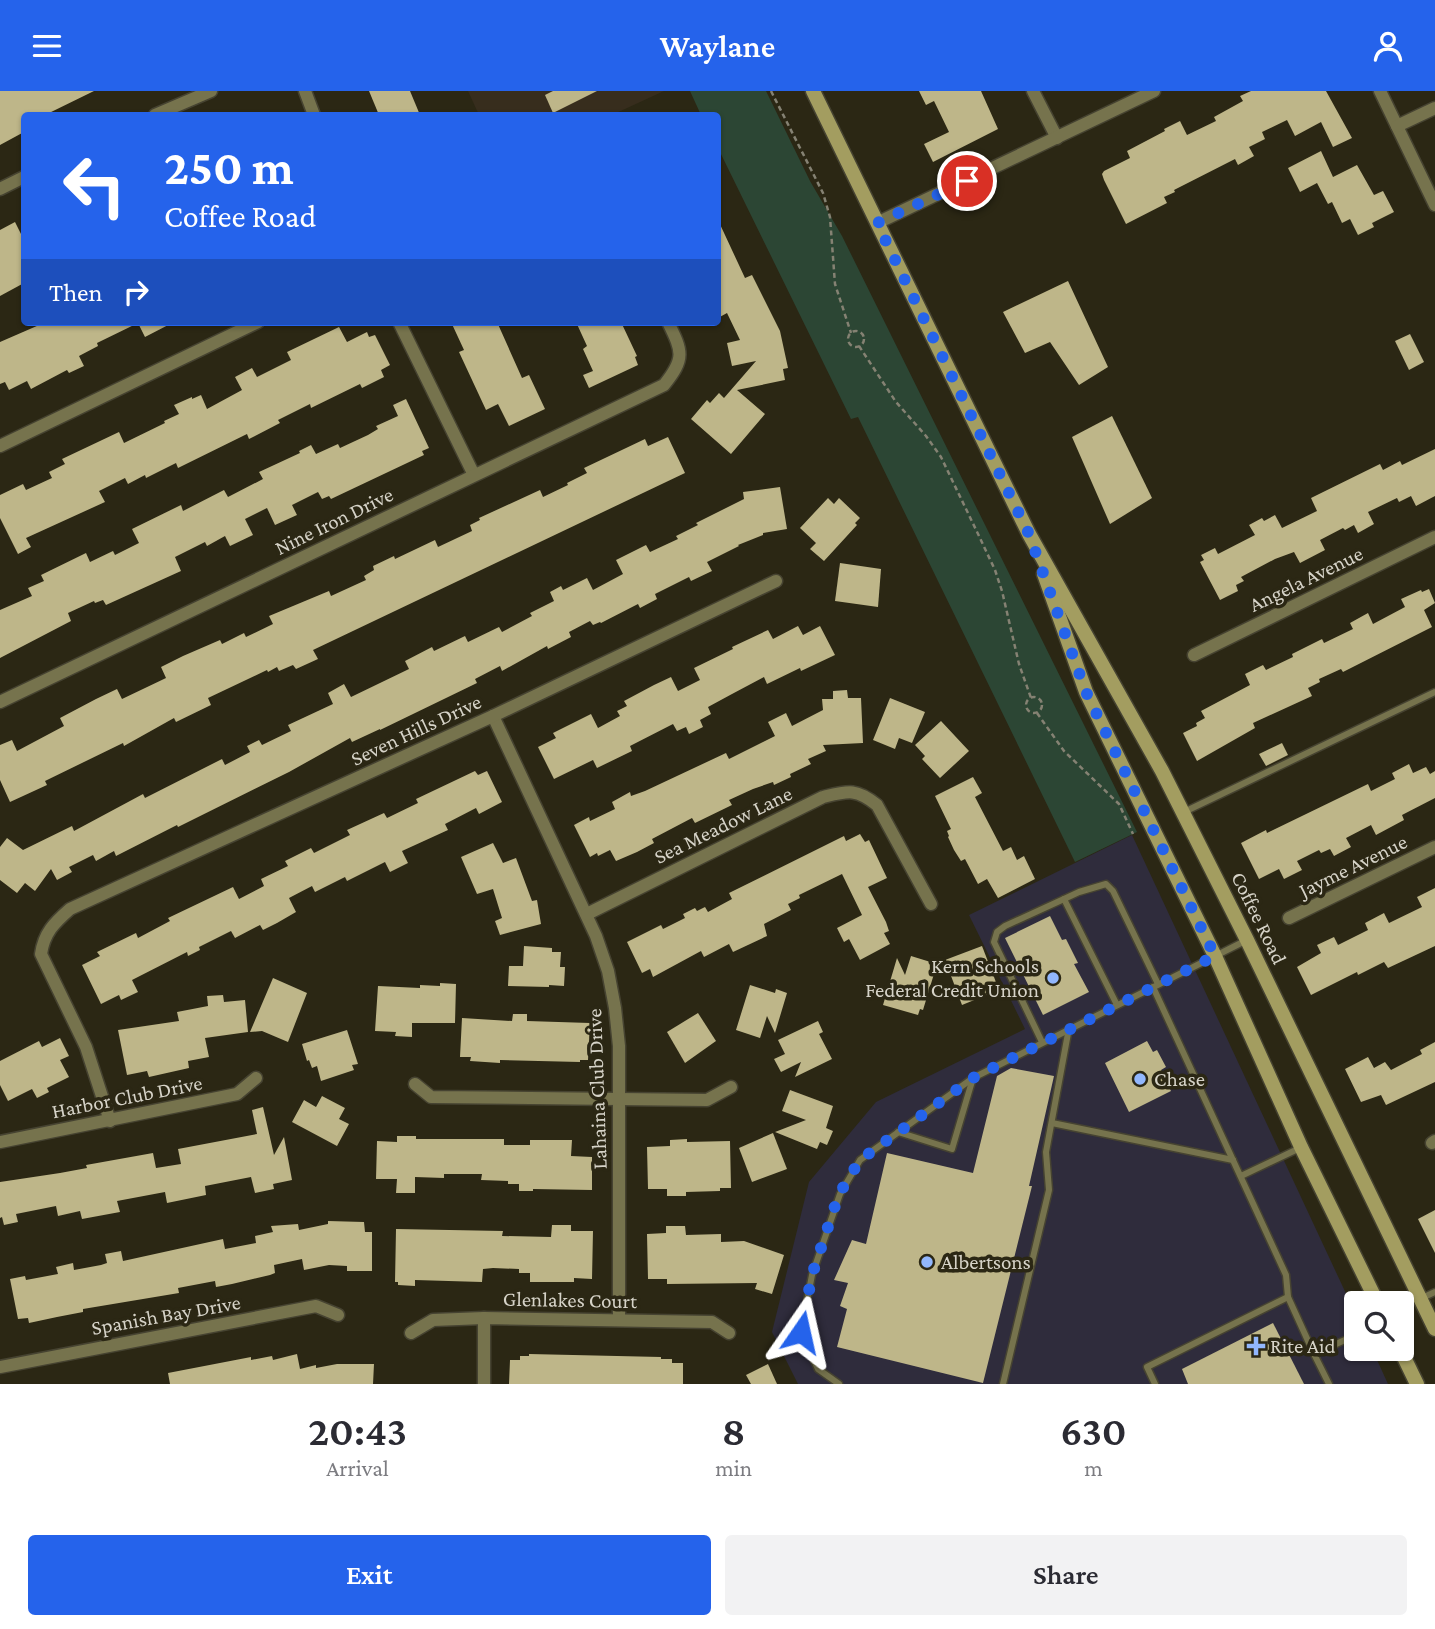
<!DOCTYPE html>
<html lang="en">
<head>
<meta charset="utf-8">
<style>
  :root { --surface:#fff; --page:#f2f2f3; --text:#2b2b33; --muted:#7c7c81; --accent:#2563eb }
  body { margin:0; font-family:"Crimson Pro",serif; background:var(--page); color:var(--text); height:100vh; display:flex; flex-direction:column; font-size:26px; white-space:nowrap }
  * { box-sizing:border-box; margin:0 }
  p { font-size:23px; color:var(--muted) }
  .icon { flex:none; width:38px; height:38px; fill:none; stroke:currentColor; stroke-width:2; stroke-linecap:round; stroke-linejoin:round }
  .map { position:relative; height:1293px; overflow:hidden }
  .details { display:flex; flex-direction:column; background:var(--surface); flex:1 }
  .details>* { flex:none }
  .top-card { position:absolute; left:21px; top:21px; width:700px; height:214px; border-radius:7px; box-shadow:0 2px 5px #0004; background:#2563eb; color:#fff; overflow:hidden }
  .fabs { position:absolute; left:1344px; top:1200px; display:grid; gap:14px }
  .fabs a { display:grid; place-items:center; width:70px; height:70px; border-radius:7px; background:var(--surface); box-shadow:0 2px 5px #0004; font-size:35px }
  .pin { position:absolute; display:grid; place-items:center; width:60px; height:60px; color:#fff; margin:-30px; border:4px solid #fff; border-radius:50%; box-shadow:0 2px 7px #0007 }
  .me { position:absolute; width:77px; margin:-38px; rotate:11deg; stroke-linejoin:round; filter:drop-shadow(0 0 5px #0008) }
  .turn { display:flex; align-items:center; gap:24px; height:147px; padding:0 28px; font-size:32px }
  .turn .icon { width:91px; height:91px; stroke-width:2.5 }
  .turn b { display:block; font-size:49px; line-height:60px }
  .then { display:flex; align-items:center; height:66px; padding:0 28px; background:#0003; gap:14px; font-size:26px }
  .eta { display:flex; justify-content:space-evenly; align-items:center; height:119px; text-align:center }
  .eta b { font-size:42px; font-weight:600; line-height:49px }
  .action { display:flex; gap:14px; margin-top:auto; padding:14px 28px }
  .action a { flex:1; height:80px; border-radius:7px; background:var(--accent); color:#fff; font-size:28px; font-weight:600; line-height:80px; text-align:center }
  .action a+a { background:var(--page); color:var(--text) }
  header { display:flex; justify-content:space-between; align-items:center; height:91px; padding:0 28px; background:var(--accent); color:#fff; font-size:32px; font-weight:600 }
  .map>svg:first-child { display:block }
  .commercial { fill:#2f2c3c }
  .industrial { fill:#372d1d }
  .green { fill:#2c4634 }
  .building { fill:#beb689 }
  .lines { fill:none; stroke-linecap:round; stroke-linejoin:round }
  .lane-casing { stroke:#464331; stroke-width:9 }
  .street-casing { stroke:#464331; stroke-width:15 }
  .secondary-casing { stroke:#464331; stroke-width:17 }
  .path { stroke:#858273; stroke-width:2.5; stroke-dasharray:5 3.5; stroke-linecap:butt }
  .lane { stroke:#76734d; stroke-width:6 }
  .street { stroke:#76734d; stroke-width:12 }
  .secondary { stroke:#a39d60; stroke-width:14 }
  .route { stroke:#2563eb; stroke-width:12; stroke-dasharray:0 21.6 }
  .poi-dot { fill:#92b7fd; stroke:#2b2714; stroke-width:2.5 }
  .labels { text-anchor:middle; stroke-width:7; stroke-linejoin:round; paint-order:stroke }
  .street-label { font-size:21px; fill:#d6d3c8; stroke:#2b2714 }
  .poi-label { font-size:21px; fill:#d6d3c8; stroke:#2b2714; text-anchor:start }
</style>
</head>
<body>
<header><svg class="icon" aria-label="menu" viewBox="0 0 24 24"><path d="M4 6h16M4 12h16M4 18h16"/></svg>Waylane<svg class="icon" aria-label="person" viewBox="0 0 24 24"><circle cx="12" cy="8" r="4"/><path d="M4 21q1-7 8-7t8 7"/></svg></header>
<div class="map">
<svg width="1435" height="1293" viewBox="0 0 1435 1293">
  <rect width="100%" height="100%" fill="#2b2714"/>
  <polygon class="commercial" points="1132,744 1356,1224 1356,1258 1372,1258 1388,1293 798,1293 772,1241 809,1091 876,1011 1025,938 969,824"/>
  <polygon class="industrial" points="468,0 664,0 612,24 479,24"/>
  <polygon class="green" points="690,0 766,0 810,90 842,145 1137,741 1075,771 858,326 851,328 718,57 718,24 701,24"/>
  <g class="building">
    <polygon points="0,0 94,0 45,24 24,24 24,41 0,54"/>
    <polygon points="369,0 410,0 420,24 379,24"/>
    <polygon points="553,0 597,0 553,22 545,4"/>
    <polygon points="919,0 981,0 998,38 933,71 924,53 949,41 934,10 926,14"/>
    <polygon points="1251,0 1326,0 1352,47 1333,56 1321,31 1295,45 1287,29 1262,41 1265,48 1249,56 1254,65 1238,74 1235,68 1174,99 1175,101 1164,106 1167,112 1126,133 1104,89 1102,83 1104,80 1130,67 1127,60 1165,40 1164,38 1180,30 1187,44 1216,30 1214,26 1243,10 1240,5"/>
    <polygon points="1321,60 1333,86 1357,74 1374,104 1383,100 1394,121 1372,132 1374,136 1358,144 1350,128 1342,132 1332,111 1328,113 1317,92 1300,101 1288,77"/>
    <polygon points="718,129 745,187 752,184 780,240 788,277 783,278 785,289 737,299 765,323 731,363 691,328 707,309 710,312 719,302 724,307 756,270 732,275 727,252 740,249 727,222 718,227"/>
    <polygon points="15,131 24,149 24,192 0,205 0,139"/>
    <polygon points="1068,190 1108,276 1079,294 1050,251 1025,262 1003,221"/>
    <polygon points="46,231 174,231 145,246 138,232 97,252 98,255 79,265 84,275 69,282 67,279 31,298 27,290 9,299 5,291 0,293 0,251"/>
    <polygon points="451,231 497,231 522,287 529,284 545,318 509,335 498,313 486,319 459,261 464,259"/>
    <polygon points="576,231 621,231 637,265 635,266 638,274 589,297 583,284 593,280 583,258 587,255"/>
    <polygon points="339,236 347,251 367,241 369,246 375,244 390,274 381,279 384,286 362,297 360,293 311,317 310,313 278,329 280,332 249,348 247,343 178,377 176,372 146,387 145,384 128,393 125,387 99,400 105,411 26,447 31,456 18,463 0,427 0,404 23,393 26,399 52,387 49,381 65,373 62,368 119,341 124,352 165,332 164,330 179,323 174,314 192,306 192,308 201,304 207,318 242,299 235,286 252,277 257,286 291,269 287,261"/>
    <polygon points="1410,243 1424,271 1409,279 1395,250"/>
    <polygon points="406,308 429,357 422,360 424,364 331,408 329,405 322,408 318,401 292,414 297,424 275,434 267,417 245,428 253,444 230,455 225,445 207,455 205,451 175,466 181,480 106,514 103,509 95,512 94,510 68,522 71,530 0,567 0,519 32,505 28,497 44,490 41,484 86,462 90,471 113,460 115,464 139,452 132,438 181,414 183,420 224,399 228,406 263,388 259,381 300,362 299,360 311,354 316,363 338,353 340,357 368,344 378,338 376,335 398,325 393,314"/>
    <polygon points="1112,325 1152,407 1110,433 1072,346"/>
    <polygon points="668,346 685,382 313,559 318,568 296,578 293,574 279,580 277,576 268,581 267,579 208,607 211,614 176,631 174,627 124,655 123,652 45,690 47,694 10,711 0,689 0,654 12,649 17,660 64,635 60,627 96,608 117,598 122,608 166,587 161,576 183,565 220,549 222,553 244,542 246,546 273,533 269,525 329,500 331,505 366,489 364,485 374,479 373,475 394,465 395,468 435,449 438,456 472,440 470,434 480,429 479,427 540,399 543,406 568,394 567,392 587,382 584,377 645,348 648,355"/>
    <polygon points="1435,358 1435,405 1416,415 1411,405 1399,411 1397,407 1368,421 1374,433 1358,442 1354,434 1345,439 1343,437 1320,449 1325,459 1300,472 1294,461 1275,468 1241,486 1244,490 1236,494 1238,500 1220,509 1200,471 1204,469 1201,464 1215,457 1218,463 1255,444 1249,434 1262,427 1264,430 1275,424 1282,437 1317,420 1311,407 1380,373 1383,379 1400,370 1402,374"/>
    <polygon points="780,396 787,438 763,442 763,444 738,454 739,455 707,471 712,480 691,490 689,486 655,503 657,508 640,517 638,513 601,532 600,531 593,534 590,530 569,541 571,546 548,558 547,555 502,580 500,575 475,588 477,592 380,639 380,638 352,651 350,647 289,681 178,736 177,734 116,765 114,760 96,770 93,764 69,776 72,781 57,789 51,778 35,800 25,792 17,802 0,789 0,756 7,747 23,759 72,735 74,740 143,703 145,707 222,668 225,674 250,661 247,655 259,649 262,654 291,640 288,634 333,613 328,602 344,593 351,606 409,578 405,570 432,556 434,560 465,545 468,551 499,536 502,541 532,525 530,522 554,510 550,501 561,495 563,499 587,487 593,499 623,483 616,469 646,454 650,461 678,448 676,445 698,434 696,432 744,408 743,401"/>
    <polygon points="828,407 834,413 839,407 860,427 855,432 857,434 824,470 810,458 816,452 800,437"/>
    <polygon points="840,472 881,478 878,516 835,510"/>
    <polygon points="1429,498 1435,512 1424,519 1432,536 1343,581 1341,578 1319,588 1320,591 1308,597 1312,605 1253,632 1255,637 1197,670 1183,642 1197,635 1196,632 1205,627 1201,620 1250,594 1245,583 1263,574 1266,579 1293,566 1292,563 1322,548 1324,552 1353,538 1350,532 1368,522 1373,533 1405,516 1401,508 1421,499 1422,501"/>
    <polygon points="798,535 803,544 820,535 835,564 801,580 800,577 767,593 764,586 732,603 708,616 711,623 700,629 703,636 689,643 686,636 677,640 673,633 630,655 632,660 597,677 593,669 554,688 538,656 556,647 553,642 591,623 598,637 620,625 617,620 627,615 624,610 654,594 671,586 678,600 700,589 694,577 733,558 732,556 768,539 773,548"/>
    <polygon points="847,599 848,607 861,607 863,652 823,654 826,660 808,668 811,673 790,683 791,686 774,694 773,691 753,698 729,709 732,714 695,732 692,727 652,748 654,752 637,761 616,770 610,759 598,765 597,762 590,766 574,734 589,726 590,730 615,718 612,711 630,701 631,705 645,700 726,662 729,668 775,645 768,631 786,622 792,635 823,619 822,608 833,608 833,600"/>
    <polygon points="890,607 925,621 912,652 899,647 895,658 873,649"/>
    <polygon points="941,630 969,660 940,687 922,668 925,665 915,654"/>
    <polygon points="1282,652 1288,664 1266,675 1259,663"/>
    <polygon points="1409,673 1413,682 1426,676 1430,683 1435,680 1435,707 1402,724 1404,729 1376,744 1371,734 1346,747 1351,756 1334,765 1330,758 1321,762 1319,759 1297,770 1302,779 1284,788 1279,778 1259,788 1241,752 1266,739 1267,742 1368,693 1371,700 1395,688 1392,682"/>
    <polygon points="475,680 478,684 487,680 502,711 479,723 476,717 445,733 448,739 402,760 408,772 390,781 385,771 347,790 345,786 315,801 312,795 289,807 296,821 277,832 263,839 260,834 235,847 231,840 199,856 200,859 188,865 187,861 132,889 138,901 121,909 119,904 101,913 82,874 100,865 97,861 136,842 138,847 170,830 168,827 233,796 239,808 264,795 261,788 288,775 285,770 311,757 314,762 350,744 347,739 384,722 387,727 418,712 416,708"/>
    <polygon points="973,686 982,702 975,706 1003,760 1011,756 1017,769 1024,765 1035,788 998,807 987,788 978,793 965,768 961,770 954,759 948,746 949,745 947,740 951,738 935,705"/>
    <polygon points="860,743 865,751 869,749 887,787 868,796 886,831 889,840 884,842 890,853 860,869 849,848 844,851 837,837 862,824 842,783 799,804 800,807 788,813 791,819 764,833 767,845 733,861 729,853 704,866 701,860 653,886 650,878 642,882 627,851 661,834 663,838 685,827 683,823 695,817 697,820 705,816 708,821 732,808 729,802 844,745 846,750"/>
    <polygon points="493,752 503,772 516,767 532,810 537,809 541,833 500,844 495,830 502,827 493,798 477,803 461,766"/>
    <polygon points="1435,797 1435,855 1388,877 1384,871 1358,884 1357,881 1311,904 1297,876 1321,862 1317,854 1334,846 1338,854 1368,839 1365,832 1384,822 1389,832 1422,816 1417,806"/>
    <polygon points="1050,825 1062,849 1066,848 1078,872 1074,873 1089,901 1043,924 1005,847"/>
    <polygon points="524,855 552,857 552,861 561,861 560,876 565,876 564,895 549,894 549,896 508,895 509,875 523,875"/>
    <polygon points="982,855 999,899 962,914 945,869"/>
    <polygon points="911,865 937,873 923,919 920,918 918,924 883,914 897,867 905,884"/>
    <polygon points="273,887 307,902 288,951 262,940 250,941"/>
    <polygon points="440,892 456,893 455,932 412,932 412,946 395,945 396,941 375,940 378,895 420,897 420,894 440,895"/>
    <polygon points="750,894 775,902 776,898 787,902 775,942 767,925 760,947 736,939"/>
    <polygon points="223,904 224,911 245,909 248,941 205,947 209,966 188,970 189,977 149,986 147,980 127,984 118,939 179,930 177,921 208,915 207,905"/>
    <polygon points="698,922 716,950 685,972 667,941"/>
    <polygon points="513,923 527,923 527,930 590,932 588,969 580,969 580,971 500,969 500,972 470,970 471,966 460,966 462,927 512,930"/>
    <polygon points="818,930 823,941 819,943 832,968 795,986 801,971 781,981 774,968 785,963 778,949"/>
    <polygon points="347,939 358,973 352,974 354,979 321,990 317,975 312,977 309,969 307,970 302,953"/>
    <polygon points="60,947 69,965 60,969 69,986 47,997 49,1001 37,1007 32,998 8,1010 0,994 0,970 39,950 42,956"/>
    <polygon points="1147,950 1153,961 1157,959 1166,976 1161,979 1171,1000 1129,1021 1105,972"/>
    <polygon points="1435,951 1435,991 1386,1014 1381,1004 1361,1011 1345,978 1368,966 1374,977 1385,971 1391,979 1422,963 1420,959"/>
    <polygon points="1011,977 1054,985 1029,1095 1032,1095 983,1292 837,1256 847,1218 840,1215 848,1192 834,1189 852,1149 866,1153 887,1062 973,1082 997,985"/>
    <polygon points="790,999 833,1015 826,1037 833,1040 827,1054 820,1051 817,1058 775,1041 806,1029 782,1020"/>
    <polygon points="322,1005 345,1017 339,1028 349,1033 337,1055 292,1031 304,1009 316,1016"/>
    <polygon points="263,1016 274,1064 284,1046 292,1089 273,1093 274,1098 255,1102 251,1086 205,1095 206,1104 167,1112 165,1101 117,1110 120,1121 82,1128 80,1120 58,1125 56,1115 16,1123 18,1131 4,1134 2,1126 0,1127 0,1091 60,1082 87,1077 86,1074 153,1062 156,1077 181,1073 178,1058 257,1043 252,1019"/>
    <polygon points="773,1042 787,1078 752,1091 739,1057"/>
    <polygon points="397,1045 416,1045 416,1048 504,1048 504,1054 530,1054 530,1049 572,1049 571,1065 592,1066 592,1099 533,1098 533,1100 519,1100 519,1093 508,1093 508,1090 481,1089 482,1083 444,1083 444,1087 415,1086 415,1102 396,1102 397,1088 376,1088 377,1050 397,1051"/>
    <polygon points="687,1048 687,1051 730,1050 731,1097 720,1097 720,1100 686,1101 686,1105 667,1105 667,1098 648,1098 647,1056 670,1055 670,1049"/>
    <polygon points="1435,1119 1435,1162 1418,1128"/>
    <polygon points="328,1130 364,1131 365,1141 372,1141 372,1180 347,1180 347,1175 329,1174 304,1179 302,1168 274,1174 275,1182 270,1184 232,1193 216,1196 215,1190 178,1197 179,1202 83,1218 83,1221 57,1226 29,1232 28,1227 18,1228 10,1188 25,1185 26,1189 58,1183 56,1176 73,1172 74,1179 101,1174 107,1172 105,1163 121,1160 123,1170 223,1148 225,1158 256,1152 255,1145 273,1141 271,1135 298,1133 299,1139 328,1133"/>
    <polygon points="552,1134 571,1134 571,1140 593,1140 592,1188 574,1187 574,1191 530,1191 530,1182 519,1182 519,1178 493,1177 483,1178 482,1191 415,1189 415,1195 398,1194 398,1191 395,1191 396,1138 503,1140 502,1145 551,1146"/>
    <polygon points="666,1135 685,1135 686,1144 721,1143 721,1151 744,1150 784,1164 772,1203 755,1198 757,1192 667,1193 667,1188 648,1188 647,1143 666,1142"/>
    <polygon points="1273,1232 1304,1293 1188,1293 1182,1278"/>
    <polygon points="297,1263 300,1278 316,1274 316,1277 337,1273 374,1273 373,1293 170,1293 168,1282 251,1266 251,1269 272,1265 273,1269"/>
    <polygon points="529,1263 661,1266 661,1268 672,1268 672,1272 683,1272 683,1293 509,1293 510,1269 520,1269 520,1265 529,1265"/>
    <polygon points="768,1273 777,1293 751,1293 746,1284"/>
  </g>
  <g class="lines">
    <g class="lane-casing">
      <g id="lane">
        <polyline points="1184,721 1435,601"/>
        <polyline points="1153,896 1286,1184 1288,1206 1314,1263"/>
        <polyline points="1117,914 1064,808 1079,801 1106,793 1113,800 1158,893"/>
        <polyline points="1042,951 994,851 997,841 1005,835 1064,808"/>
        <polyline points="1052,1032 1233,1069"/>
        <polyline points="898,1041 952,1058 973,987"/>
        <polyline points="1241,1085 1300,1057"/>
        <polyline points="1422,1207 1435,1201"/>
        <polyline points="839,1293 818,1278 801,1241 812,1184 840,1103 860,1069 973,987 1245,850"/>
        <polyline points="1003,1293 1049,1099 1046,1061 1069,937"/>
        <polyline points="1155,1293 1147,1276 1288,1206"/>
        <polyline points="1329,1293 1314,1263 1356,1244"/>
      </g>
    </g>
    <g class="street-casing">
      <g id="street">
        <polyline points="305,0 314,24"/>
        <polyline points="1033,0 1057,47"/>
        <polyline points="1380,0 1435,114"/>
        <polyline points="155,24 211,0"/>
        <polyline points="1397,35 1435,17"/>
        <polyline points="0,98 24,86"/>
        <polyline points="877,132 1154,0"/>
        <polyline points="399,231 474,384"/>
        <polyline points="0,355 258,231"/>
        <polyline points="1194,564 1435,446"/>
        <path d="M0 611 664 294C686 267 682 260 668 231"/>
        <polyline points="493,625 596,845 608,880 615,917 619,955 619,1228"/>
        <path d="M587 823 823 706C848 700 856 697 877 714L931 813"/>
        <polyline points="1289,827 1435,756"/>
        <polyline points="415,993 431,1006 707,1009 731,996"/>
        <path d="M110 1030 86 956 41 863C44 842 54 832 70 818L493 625 776 490"/>
        <polyline points="0,1051 237,1003 256,987"/>
        <polyline points="1432,1052 1435,1050"/>
        <polyline points="411,1242 433,1229 484,1227 712,1231 729,1242"/>
        <polyline points="0,1276 316,1215 338,1224"/>
        <polyline points="484,1293 484,1227"/>
      </g>
    </g>
    <g class="secondary-casing">
      <g id="secondary">
        <polyline points="813,0 1029,443 1162,680 1247,849 1435,1238"/>
        <polyline points="1044,483 1086,601 1215,865 1301,1056 1378,1213"/>
        <polyline points="1400,1258 1417,1293"/>
      </g>
    </g>
    <g class="path">
      <polyline points="771,0 823,102 830,126 835,193 851,242"/>
      <circle cx="856" cy="248" r="8"/>
      <polyline points="859,255 896,311 926,345 941,366 979,445 995,479 1002,500 1019,573 1031,607"/>
      <circle cx="1034" cy="614" r="8"/>
      <polyline points="1037,622 1064,660 1119,713 1133,743"/>
    </g>
    <use href="#lane" class="lane"/>
    <use href="#street" class="street"/>
    <use href="#secondary" class="secondary"/>
  </g>
  <g class="lines">
    <polyline class="route" points="801,1241 812,1184 839,1103 860,1069 973,987 1215,865 1086,601 1029,443 877,132 967,90"/>
  </g>
  <g class="poi-dot">
    <circle cx="1053" cy="887" r="7"/>
    <circle cx="1140" cy="988" r="7"/>
    <circle cx="927" cy="1171" r="7"/>
    <path d="M1252.5 1244.5h7v7h7v7h-7v7h-7v-7h-7v-7h7z"/>
  </g>
  <g class="labels">
    <g class="street-label">
      <text transform="translate(334 430) rotate(-26)" y="7">Nine Iron Drive</text>
      <text transform="translate(1306 488) rotate(-26)" y="7">Angela Avenue</text>
      <text transform="translate(416 639) rotate(-25)" y="7">Seven Hills Drive</text>
      <text transform="translate(723 734) rotate(-26)" y="7">Sea Meadow Lane</text>
      <text transform="translate(1353 775) rotate(-26)" y="7">Jayme Avenue</text>
      <text transform="translate(1259 827) rotate(64)" y="7">Coffee Road</text>
      <text transform="translate(597 998) rotate(-92)" y="7">Lahaina Club Drive</text>
      <text transform="translate(127 1006) rotate(-11)" y="7">Harbor Club Drive</text>
      <text transform="translate(570 1209) rotate(1)" y="7">Glenlakes Court</text>
      <text transform="translate(166 1224) rotate(-10)" y="7">Spanish Bay Drive</text>
    </g>
    <g class="poi-label">
      <text x="1039" y="882" text-anchor="end">Kern Schools<tspan x="1039" dy="24">Federal Credit Union</tspan></text>
      <text x="1154" y="995">Chase</text>
      <text x="941" y="1178">Albertsons</text>
      <text x="1270" y="1262">Rite Aid</text>
    </g>
  </g>
</svg>
<div class="fabs">
<a><svg class="icon" aria-label="search" viewBox="0 0 24 24"><circle cx="10" cy="10" r="6"/><path d="M15 15l6 6"/></svg></a>
</div>
<div class="pin" style="left:967px;top:90px;background:#d93025"><svg class="icon" aria-label="arrive" viewBox="0 0 24 24"><path d="M6 21V4h12l-3 4 3 4H6"/></svg></div>
<svg class="me" style="left:801px;top:1241px" viewBox="-20 -20 40 40"><path d="M0-17L14 15 0 8-14 15z" fill="#2563eb" stroke="#fff" stroke-width="4"/></svg>
<div class="top-card">
<div class="turn"><svg class="icon" aria-label="left" viewBox="0 0 24 24"><path d="M17 20v-9H6M10 6l-5 5 5 5"/></svg><div><b>250 m</b>Coffee Road</div></div>
<div class="then">Then<svg class="icon" aria-label="right" viewBox="0 0 24 24"><path d="M7 20v-9h11M14 6l5 5-5 5"/></svg></div>
</div>
</div>
<section class="details">
<div class="eta">
<div><b>20:43</b><p>Arrival</p></div>
<div><b>8</b><p>min</p></div>
<div><b>630</b><p>m</p></div>
</div>
<div class="action"><a>Exit</a><a>Share</a></div>
</section>
</body>
</html>
